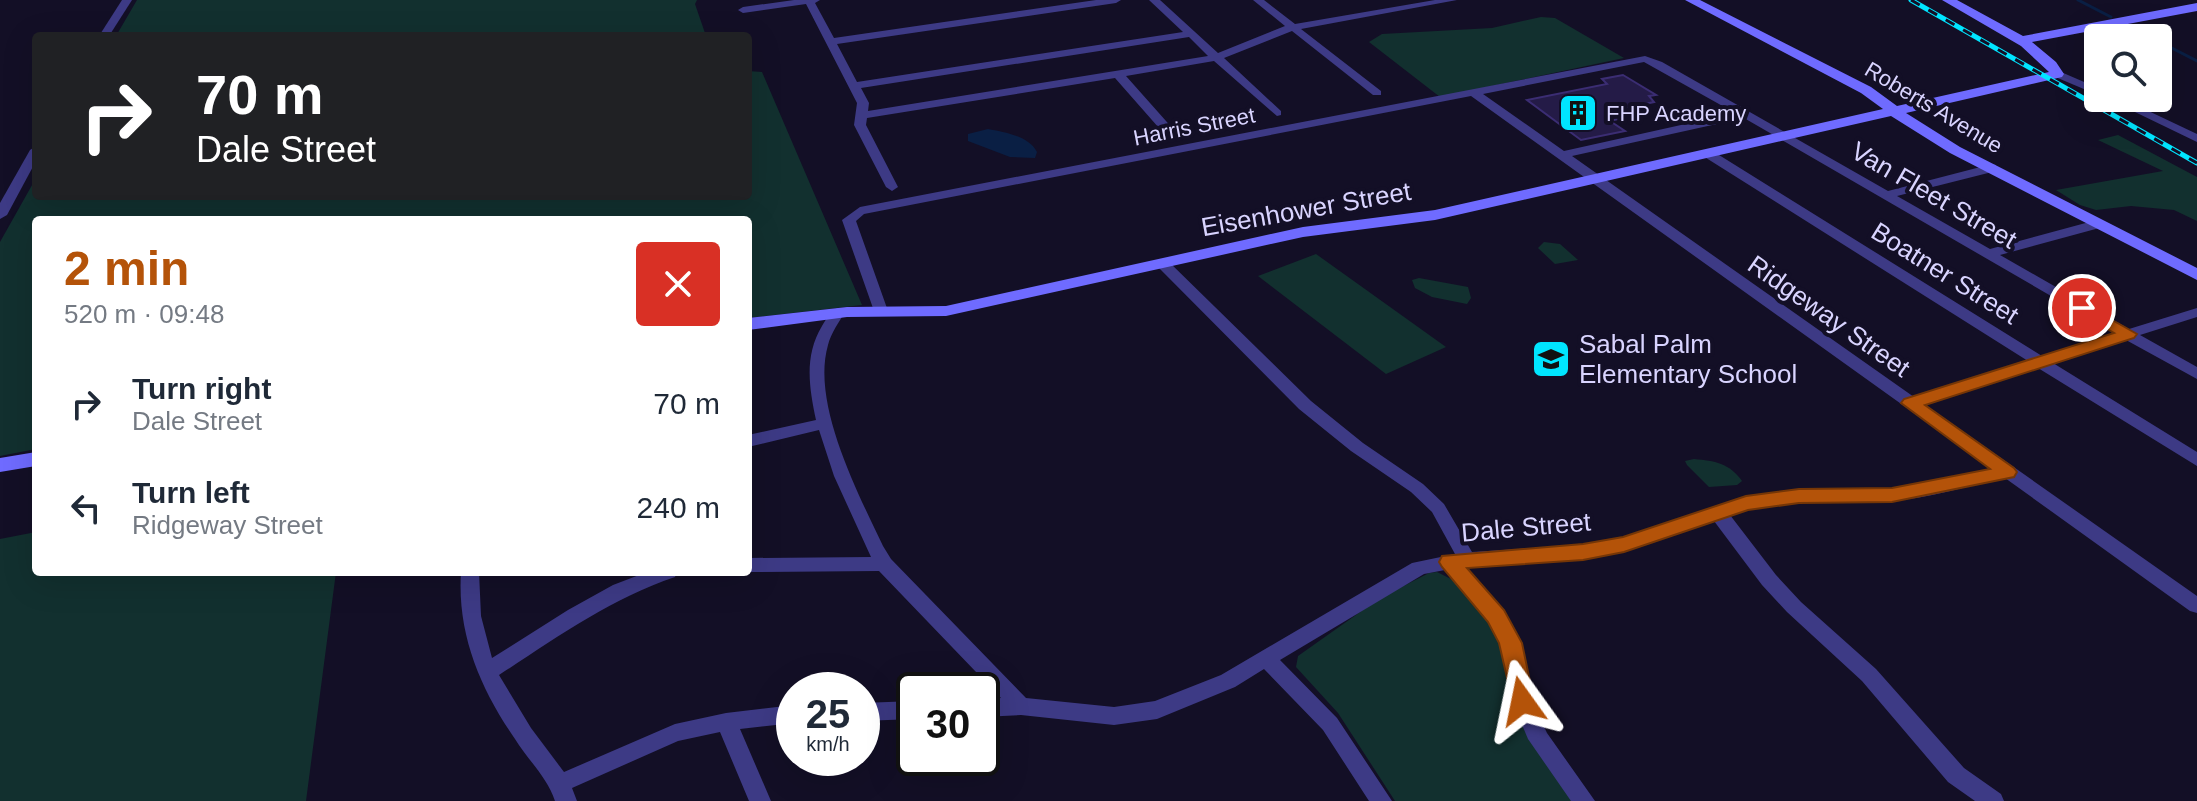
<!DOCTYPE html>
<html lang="en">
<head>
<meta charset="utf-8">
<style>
  :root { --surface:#fff; --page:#f2f2f3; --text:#1f2937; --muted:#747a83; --accent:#b45309 }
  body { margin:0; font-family:Arial,sans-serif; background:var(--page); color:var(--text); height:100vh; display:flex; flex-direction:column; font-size:30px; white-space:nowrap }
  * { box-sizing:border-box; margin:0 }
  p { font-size:26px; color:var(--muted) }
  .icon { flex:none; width:44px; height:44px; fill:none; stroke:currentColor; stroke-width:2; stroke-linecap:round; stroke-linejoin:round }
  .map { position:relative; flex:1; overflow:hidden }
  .panel { position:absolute; left:32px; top:216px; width:720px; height:360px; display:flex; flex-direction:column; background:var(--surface); border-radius:8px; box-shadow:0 8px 32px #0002 }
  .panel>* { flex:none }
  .hud { position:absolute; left:32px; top:32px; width:720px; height:168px; border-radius:8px; box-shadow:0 8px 32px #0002; background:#202124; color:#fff; overflow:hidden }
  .fabs { position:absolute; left:2084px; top:24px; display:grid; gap:16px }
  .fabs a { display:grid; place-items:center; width:88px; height:88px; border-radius:8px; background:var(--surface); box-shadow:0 8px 32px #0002; font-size:40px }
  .speed { position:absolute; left:776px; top:672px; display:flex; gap:16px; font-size:40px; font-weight:700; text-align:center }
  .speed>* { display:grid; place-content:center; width:104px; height:104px; border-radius:50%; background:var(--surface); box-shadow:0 8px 32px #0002; line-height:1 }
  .speed small { font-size:20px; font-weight:400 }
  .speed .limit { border:4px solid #111; border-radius:12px; background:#fff; color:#111 }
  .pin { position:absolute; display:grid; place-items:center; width:68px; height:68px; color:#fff; margin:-34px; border:4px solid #fff; border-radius:50%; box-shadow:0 2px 8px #0007 }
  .me { position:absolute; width:88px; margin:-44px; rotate:348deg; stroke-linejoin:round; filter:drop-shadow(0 0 6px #0008) }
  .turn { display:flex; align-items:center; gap:28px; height:168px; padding:0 32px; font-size:36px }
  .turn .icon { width:104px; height:104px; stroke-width:2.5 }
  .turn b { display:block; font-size:56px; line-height:68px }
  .round { display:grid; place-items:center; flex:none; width:84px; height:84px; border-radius:8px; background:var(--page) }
  .headline { display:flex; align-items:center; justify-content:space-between; height:136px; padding:0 32px }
  h1 { font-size:48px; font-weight:600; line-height:60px; color:var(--accent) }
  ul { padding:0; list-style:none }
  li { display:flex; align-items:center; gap:24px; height:104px; padding:0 32px }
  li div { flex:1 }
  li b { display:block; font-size:30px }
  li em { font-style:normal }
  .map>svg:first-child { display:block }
  .green { fill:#12302f }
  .water { fill:#0a1f44 }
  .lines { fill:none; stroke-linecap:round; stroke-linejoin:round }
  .stream { stroke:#0a1f44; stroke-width:3 }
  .building { fill:#241b47; stroke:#3b2d73; stroke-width:2 }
  .street { fill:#3d3a85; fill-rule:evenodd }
  .secondary { fill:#6f6bff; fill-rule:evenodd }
  .rail-casing { stroke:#00e5ff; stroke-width:5 }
  .rail { stroke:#130f26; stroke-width:3; stroke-dasharray:10; stroke-linecap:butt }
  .route { fill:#b45309; stroke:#753606; stroke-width:2 }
  .labels { text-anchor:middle; stroke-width:8; stroke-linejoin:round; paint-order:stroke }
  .far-street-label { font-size:22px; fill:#d9d4ff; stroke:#130f26 }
  .far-poi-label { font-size:22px; fill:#d9d4ff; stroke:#130f26; text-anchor:start }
  .street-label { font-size:26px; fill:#d9d4ff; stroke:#130f26 }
  .poi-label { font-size:26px; fill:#d9d4ff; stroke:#130f26; text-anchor:start }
</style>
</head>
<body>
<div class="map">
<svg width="2197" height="801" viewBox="0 0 2197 801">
  <rect width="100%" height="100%" fill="#130f26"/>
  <g class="green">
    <polygon points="137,0 697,0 695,4 706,36 116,36"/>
    <polygon points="1541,17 1555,18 1624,58 1440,97 1369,42 1382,34 1492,28"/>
    <polygon points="748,71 762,72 862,305 748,318 748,220 36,220 36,449 0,456 0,242 36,178 36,196 748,196"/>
    <polygon points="2118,135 2197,177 2197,221 2174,210 2131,206 2096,210 2080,205 2056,190 2163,171 2098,140"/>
    <polygon points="1544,242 1560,244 1578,260 1555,264 1538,248"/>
    <polygon points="1316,254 1446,347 1386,374 1258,276"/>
    <polygon points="1419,278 1468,287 1471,298 1467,304 1432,297 1415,288 1412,280"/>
    <path d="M1694 459C1715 461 1729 463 1742 481L1737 485 1709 487 1687 465 1685 461Z"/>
    <polygon points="36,532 36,572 336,572 306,801 0,801 0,539"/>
    <polygon points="1437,572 1455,581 1496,628 1573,801 1395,801 1338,713 1296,667 1298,656 1380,598 1429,573"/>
  </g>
  <path class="water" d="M988 129C1004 132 1029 136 1037 152L1035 158 1010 157 968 141V134Z"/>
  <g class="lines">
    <g class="stream">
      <polyline points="2078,0 2111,17"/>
      <polyline points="2132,27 2153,38"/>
      <polyline points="2158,41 2197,61"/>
    </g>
  </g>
  <polygon class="building" points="1623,75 1656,95 1649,96 1654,102 1611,111 1622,118 1610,121 1625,131 1581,140 1527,100 1607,84 1602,79"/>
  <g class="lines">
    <g class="street">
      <polygon points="122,0 132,0 109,36 99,36"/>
      <path d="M794 0H820L815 3 834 38 1096 0H1121L1116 3 837 44 857 82 1183 32 1149 0H1160L1218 53 1285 26 1253 0H1264L1295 24 1435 0H1457L1301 29 1381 91V95H1373L1292 31 1224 58 1281 111V115L1277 116 1214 61 1126 76 1174 130V136H1166L1115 78 867 118 866 125 898 187 892 191 886 187 854 125 857 103 806 4 743 13 738 10 743 7ZM1189 37 1208 56 868 111 869 103 861 88Z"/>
      <path d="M1645 56 1662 62 1888 191 1992 164 1996 165V171L1897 196 1990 249 2093 221H2103V227L2000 255 2129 329 2197 308V317L2140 335 2197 367V379L2126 340 2053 363 2197 452V466L2038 368 1924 404 2197 596V613L2190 611 2005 478C1967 486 1927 499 1889 501 1836 505 1781 497 1730 515L1776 575 1801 602 1876 669 1964 768 2001 794 2004 801H1975L1948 782 1862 681 1787 612 1762 585 1714 521 1624 552 1583 559 1464 566 1503 611 1520 643 1532 701 1547 733 1595 801H1571L1528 739 1512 701 1500 643 1489 621 1445 570 1424 574 1280 660 1337 718 1392 801H1369L1323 730 1264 669 1235 687 1157 719 1114 725 1021 715 982 717V699L1001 698 879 571 748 572V558L871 557 834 476 819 430 748 447V435L816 420C809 387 804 356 822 326 827 318 830 311 838 308L845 312C839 322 831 333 828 345 811 404 858 493 883 546L891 559 1026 698 1114 707 1155 701 1221 675 1412 563 1455 554 1432 512 1411 492 1351 451 1299 409 1158 267 1156 264 1163 260 1168 261 1311 401 1363 443 1423 484 1444 504 1472 552 1583 545 1623 539 1746 497 1799 490 1892 489 1992 469 1471 96 864 214 856 221 888 311 881 315 874 311 842 220 860 207ZM1644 62 1735 113 1564 151 1483 94ZM1744 118 2115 333 2042 356 1711 150H1703V156L2028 361 1914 397 1572 156Z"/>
      <polygon points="2053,72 2061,72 2098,88 2098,95 2053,76"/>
      <polygon points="2106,98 2121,98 2197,134 2197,142"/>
      <polygon points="36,146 36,161 7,215 0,219 0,203 30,150"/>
      <path d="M461 572H479L481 616 492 658 568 610 613 585 647 572H677L675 577C610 599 556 638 499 675L531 728 564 772 675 724 726 713 794 705V723L740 729 771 801H749L720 732 678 741 572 788 577 801H555C547 777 528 760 515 739 480 688 457 634 461 572Z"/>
      <polygon points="914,701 914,719 862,721 862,703"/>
    </g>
    <g class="secondary">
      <polygon points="1685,0 1700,0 1871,87 1897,106 2049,72 2021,46 1942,0 1957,0 2023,36 2197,3 2197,11 2032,42 2056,62 2064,74 2062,77 1906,113 1960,147 2197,268 2197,280 1950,153 1891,116 1435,220 1303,237 946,316 847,317 748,330 748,318 847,307 946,306 1303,227 1435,210 1883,109 1861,93"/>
      <polygon points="36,452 36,466 0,472 0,458"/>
    </g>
    <g class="rail-casing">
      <polyline id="rail" points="1911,0 2197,163"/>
    </g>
    <use href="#rail" class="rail"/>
  </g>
  <polygon class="route" points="2082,303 2137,334 2134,338 1925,405 2014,468 2017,472 2014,477 1892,502 1799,503 1748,510 1624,552 1583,560 1467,568 1504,610 1522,643 1534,701 1531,708 1522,711 1514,708 1499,643 1488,622 1442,567 1439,562 1442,556 1583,544 1623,537 1746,496 1799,489 1892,488 1990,469 1901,403 1904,399 2114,333 2076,311 2074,308 2076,304"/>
  <defs>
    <g id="building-square" transform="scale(2)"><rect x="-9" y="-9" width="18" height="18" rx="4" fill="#00e5ff" stroke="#130f26"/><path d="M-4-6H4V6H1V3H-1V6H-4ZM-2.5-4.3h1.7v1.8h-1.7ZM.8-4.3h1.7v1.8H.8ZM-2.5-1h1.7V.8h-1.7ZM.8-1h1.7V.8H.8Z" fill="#111"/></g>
    <g id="school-square" transform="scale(2)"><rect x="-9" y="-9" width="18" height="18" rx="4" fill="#00e5ff" stroke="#130f26"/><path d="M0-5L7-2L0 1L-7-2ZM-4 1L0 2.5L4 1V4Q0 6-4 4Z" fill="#111"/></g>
  </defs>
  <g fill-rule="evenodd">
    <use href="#building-square" x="1578" y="113"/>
    <use href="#school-square" x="1551" y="359"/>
  </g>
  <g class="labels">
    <g class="far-street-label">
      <text transform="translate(1934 107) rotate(31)" y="8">Roberts Avenue</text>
      <text transform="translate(1194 126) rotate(-11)" y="8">Harris Street</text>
    </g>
    <g class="far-poi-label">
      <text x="1606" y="121">FHP Academy</text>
    </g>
    <g class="street-label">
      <text transform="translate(1934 195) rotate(30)" y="9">Van Fleet Street</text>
      <text transform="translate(1306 209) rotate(-10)" y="9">Eisenhower Street</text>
      <text transform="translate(1945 273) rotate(32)" y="9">Boatner Street</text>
      <text transform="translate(1829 316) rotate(35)" y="9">Ridgeway Street</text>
      <text transform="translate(1526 527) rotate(-5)" y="9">Dale Street</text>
    </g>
    <g class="poi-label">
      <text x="1579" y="353">Sabal Palm<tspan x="1579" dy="30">Elementary School</tspan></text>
    </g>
  </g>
</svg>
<div class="fabs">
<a><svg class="icon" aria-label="search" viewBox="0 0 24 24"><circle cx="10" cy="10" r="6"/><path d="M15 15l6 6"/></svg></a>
</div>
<div class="speed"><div>25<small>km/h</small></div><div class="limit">30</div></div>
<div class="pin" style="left:2082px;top:308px;background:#d93025"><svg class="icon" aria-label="arrive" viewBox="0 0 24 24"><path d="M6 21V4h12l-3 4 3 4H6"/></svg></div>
<svg class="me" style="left:1522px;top:701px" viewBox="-20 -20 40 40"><path d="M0-17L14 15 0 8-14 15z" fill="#b45309" stroke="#fff" stroke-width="4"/></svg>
<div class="hud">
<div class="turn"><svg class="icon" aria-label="right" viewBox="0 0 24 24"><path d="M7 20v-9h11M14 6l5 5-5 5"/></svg><div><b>70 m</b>Dale Street</div></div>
</div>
<section class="panel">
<div class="headline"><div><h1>2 min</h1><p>520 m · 09:48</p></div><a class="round" style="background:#d93025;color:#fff"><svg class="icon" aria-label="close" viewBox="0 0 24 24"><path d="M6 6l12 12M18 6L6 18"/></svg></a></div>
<ul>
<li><svg class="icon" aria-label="right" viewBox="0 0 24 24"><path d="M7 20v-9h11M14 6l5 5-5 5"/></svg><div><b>Turn right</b><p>Dale Street</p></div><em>70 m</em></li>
<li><svg class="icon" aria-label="left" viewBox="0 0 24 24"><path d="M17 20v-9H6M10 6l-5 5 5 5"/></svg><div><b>Turn left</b><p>Ridgeway Street</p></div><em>240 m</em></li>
</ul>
</section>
</div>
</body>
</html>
